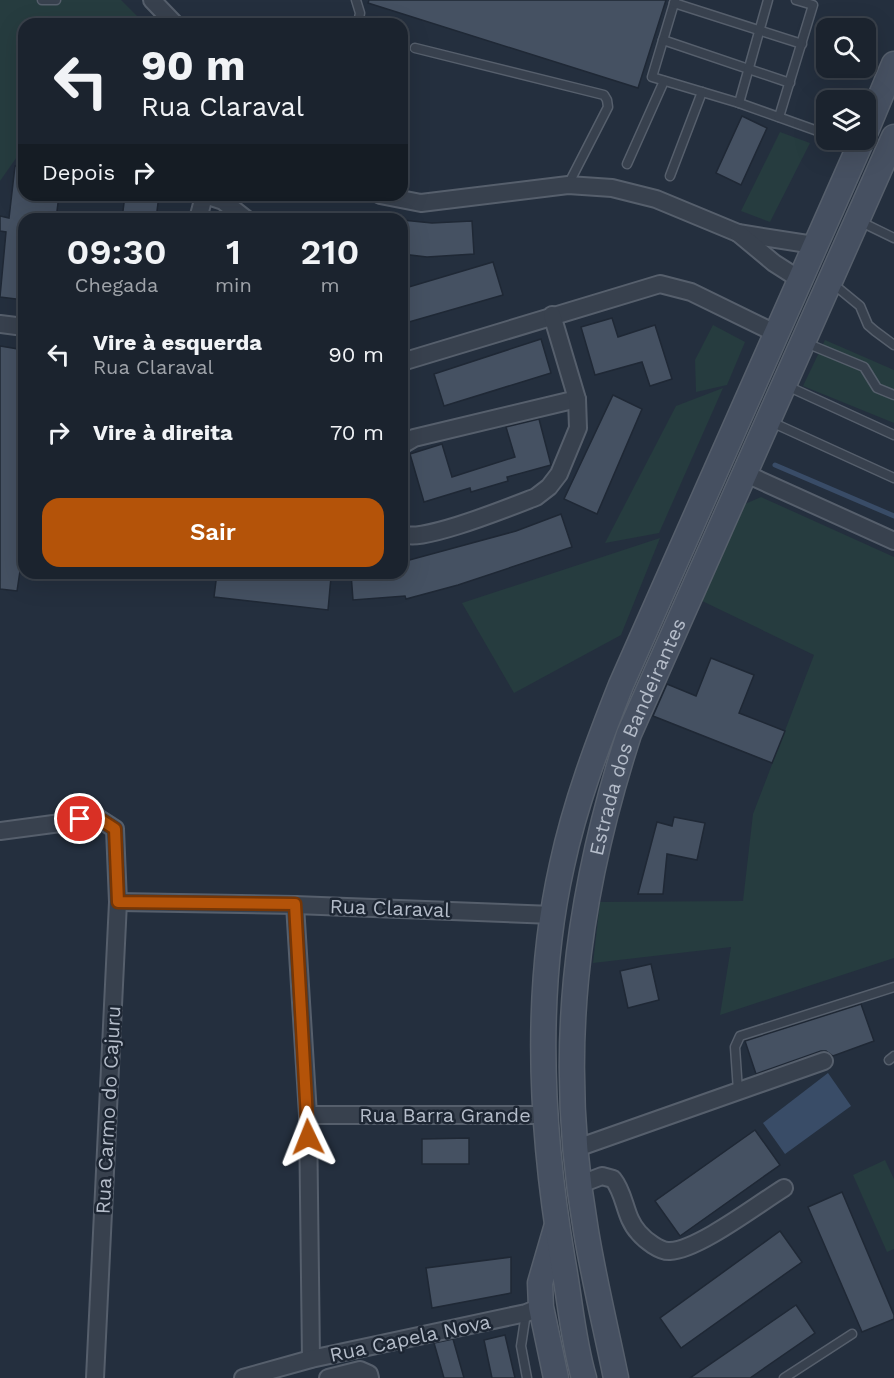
<!DOCTYPE html>
<html lang="pt">
<head>
<meta charset="utf-8">
<style>
  :root { --surface:#1b232e; --page:#282f3a; --text:#f1f3f6; --muted:#a0a4aa; --line:#39404a; --accent:#b45309 }
  body { margin:0; font-family:"Work Sans",sans-serif; background:var(--page); color:var(--text); height:100vh; display:flex; flex-direction:column; font-size:22px; white-space:nowrap }
  * { box-sizing:border-box; margin:0 }
  p { font-size:20px; color:var(--muted) }
  .icon { flex:none; width:33px; height:33px; fill:none; stroke:currentColor; stroke-width:2; stroke-linecap:round; stroke-linejoin:round }
  .map { position:relative; flex:1; overflow:hidden }
  .side { position:absolute; left:18px; top:213px; width:390px; height:366px; display:flex; flex-direction:column; background:var(--surface); border-radius:18px; box-shadow:0 6px 24px #0002,0 0 0 2px var(--line) }
  .side>* { flex:none }
  .guide { position:absolute; left:18px; top:18px; width:390px; height:183px; border-radius:18px; box-shadow:0 6px 24px #0002,0 0 0 2px var(--line); background:#1b232e; color:var(--text); overflow:hidden }
  .fabs { position:absolute; left:816px; top:18px; display:grid; gap:12px }
  .fabs a { display:grid; place-items:center; width:60px; height:60px; border-radius:12px; background:var(--surface); box-shadow:0 6px 24px #0002,0 0 0 2px var(--line); font-size:30px }
  .pin { position:absolute; display:grid; place-items:center; width:51px; height:51px; color:#fff; margin:-26px; border:3px solid #fff; border-radius:50%; box-shadow:0 2px 6px #0007 }
  .me { position:absolute; width:66px; margin:-33px; rotate:358deg; stroke-linejoin:round; filter:drop-shadow(0 0 4px #0008) }
  .turn { display:flex; align-items:center; gap:21px; height:126px; padding:0 24px; font-size:27px }
  .turn .icon { width:78px; height:78px; stroke-width:2.5 }
  .turn b { display:block; font-size:42px; line-height:51px }
  .then { display:flex; align-items:center; height:57px; padding:0 24px; background:#0003; gap:12px; font-size:22px }
  .eta { display:flex; justify-content:space-evenly; align-items:center; height:102px; text-align:center }
  .eta b { font-size:36px; font-weight:600; line-height:42px }
  .button { display:flex; gap:12px; margin-top:auto; padding:12px 24px }
  .button a { flex:1; height:69px; border-radius:18px; background:var(--accent); color:#fff; font-size:24px; font-weight:600; line-height:69px; text-align:center }
  ul { padding:0; list-style:none }
  li { display:flex; align-items:center; gap:18px; height:78px; padding:0 24px }
  li div { flex:1 }
  li b { display:block; font-size:22px }
  li em { font-style:normal }
  .map>svg:first-child { display:block }
  .green { fill:#263c3f }
  .water { fill:#394c67 }
  .lines { fill:none; stroke-linecap:round; stroke-linejoin:round }
  .stream { stroke:#394c67; stroke-width:5 }
  .building { fill:#455162; stroke:#1f2835; stroke-width:1.5 }
  .lane-casing { stroke:#565f6c; stroke-width:11 }
  .street-casing { stroke:#565f6c; stroke-width:20 }
  .secondary-casing { stroke:#565f6c; stroke-width:27 }
  .lane { stroke:#38414e; stroke-width:8 }
  .street { stroke:#38414e; stroke-width:16 }
  .secondary { stroke:#465061; stroke-width:24 }
  .route-casing { stroke:#753606; stroke-width:15 }
  .route { stroke:#b45309; stroke-width:10 }
  .labels { text-anchor:middle; stroke-width:5; stroke-linejoin:round; paint-order:stroke }
  .street-label { font-size:20px; fill:#b4bcc9; stroke:#1d2633 }
</style>
</head>
<body>
<div class="map">
<svg width="894" height="1378" viewBox="0 0 894 1378">
  <rect width="100%" height="100%" fill="#242f3e"/>
  <g class="green">
    <polygon points="0,0 121,0 145,24 24,24 24,154 19,154 0,181"/>
    <polygon points="780,132 810,143 770,222 741,211"/>
    <polygon points="713,325 745,342 727,385 696,392 695,360"/>
    <polygon points="825,340 894,370 894,423 803,386"/>
    <polygon points="723,388 659,533 605,543 676,406"/>
    <polygon points="761,497 894,557 894,958 720,1015 731,947 593,963 600,902 743,901 753,814 814,655 698,599 745,504"/>
    <polygon points="660,538 621,635 514,693 462,603"/>
    <polygon points="885,1160 894,1179 894,1249 887,1252 853,1175"/>
  </g>
  <polygon class="water" points="828,1073 851,1106 785,1154 763,1123"/>
  <g class="lines">
    <polyline class="stream" points="775,465 894,516"/>
  </g>
  <g class="building">
    <polygon points="369,0 666,0 638,88 368,3"/>
    <polygon points="742,116 767,128 741,185 716,173"/>
    <polygon points="15,166 24,166 24,195 59,195 56,219 24,219 19,265 24,265 24,300 0,297 6,232 0,231 0,216 9,218"/>
    <polygon points="125,195 159,195 156,219 122,219"/>
    <polygon points="402,220 432,223 472,221 474,254 427,257 402,254"/>
    <polygon points="493,262 503,295 402,324 402,289"/>
    <polygon points="612,318 618,337 655,325 672,379 650,386 642,362 595,375 581,327"/>
    <polygon points="541,339 551,373 444,406 434,374"/>
    <polygon points="0,346 24,350 24,522 21,544 24,544 17,591 0,589"/>
    <polygon points="613,395 642,409 597,514 564,499"/>
    <polygon points="539,419 551,465 507,477 508,481 471,492 470,488 424,502 410,454 442,444 452,477 515,457 506,427"/>
    <polygon points="561,514 572,547 458,585 406,599 405,596 353,600 351,573 402,573 402,562 516,531"/>
    <polygon points="217,573 282,573 331,577 328,610 214,597"/>
    <polygon points="711,658 754,675 739,713 785,731 772,763 653,716 667,684 696,696"/>
    <polygon points="674,817 705,823 697,860 667,854 663,894 638,894 657,822 672,826"/>
    <polygon points="651,964 659,1000 628,1008 620,971"/>
    <polygon points="861,1004 874,1041 833,1056 826,1051 821,1051 756,1074 745,1041"/>
    <polygon points="755,1130 780,1165 680,1236 655,1201"/>
    <polygon points="469,1138 469,1164 422,1164 422,1139"/>
    <polygon points="842,1192 894,1315 894,1319 862,1332 808,1207"/>
    <polygon points="780,1231 802,1262 681,1348 660,1318"/>
    <polygon points="511,1257 511,1293 432,1308 426,1268"/>
    <polygon points="796,1305 815,1333 750,1378 690,1378"/>
    <polygon points="505,1335 515,1378 492,1378 484,1340"/>
    <polygon points="453,1339 464,1378 444,1378 434,1343"/>
  </g>
  <g class="lines">
    <g class="lane-casing">
      <g id="lane">
        <polyline points="42,0 56,0"/>
        <polyline points="356,0 360,13 358,24"/>
        <polyline points="675,0 652,77 739,103 826,134"/>
        <polyline points="674,3 802,44"/>
        <polyline points="663,40 790,83"/>
        <polyline points="415,48 604,95 607,100 608,107 568,185"/>
        <polyline points="739,103 768,0"/>
        <polyline points="779,117 813,5 796,0"/>
        <polyline points="843,140 859,145"/>
        <polyline points="627,164 664,81"/>
        <polyline points="670,176 702,92"/>
        <polyline points="859,221 894,238"/>
        <polyline points="832,283 860,306 868,325 875,331 894,345"/>
        <polyline points="806,343 864,367 877,388 894,395"/>
        <polyline points="785,385 894,435"/>
        <polyline points="769,421 894,478"/>
        <polyline points="889,1060 894,1056"/>
        <polyline points="738,1091 735,1047 740,1036 894,987"/>
        <polyline points="526,1313 521,1346 527,1378"/>
        <polyline points="784,1378 852,1334"/>
      </g>
    </g>
    <g class="street-casing">
      <g id="street">
        <polyline points="152,0 175,24"/>
        <polyline points="380,195 421,203 568,185 612,188 656,199 738,233 814,245"/>
        <polyline points="198,219 203,200 208,196 223,201 246,219"/>
        <polyline points="738,233 774,263 799,279"/>
        <polyline points="0,324 24,327"/>
        <polyline points="402,362 660,284 691,292 775,333"/>
        <polyline points="402,445 414,438 577,399"/>
        <polyline points="744,473 894,541"/>
        <path d="M402 533C415 546 515 505 536 497L549 487 559 474 578 428 577 399 552 315"/>
        <polyline points="0,831 98,818 115,829 118,902 95,1378"/>
        <polyline points="118,902 295,905 553,915"/>
        <polyline points="295,905 308,1115 311,1359"/>
        <polyline points="308,1115 546,1115"/>
        <polyline points="577,1148 824,1061"/>
        <path d="M581 1184 602 1176 613 1179C626 1195 624 1217 639 1233 645 1240 660 1252 670 1251 698 1250 758 1204 784 1188"/>
        <polyline points="243,1378 311,1359 526,1313 541,1307"/>
        <polyline points="328,1378 360,1370 369,1374 370,1378"/>
      </g>
    </g>
    <g class="secondary-casing">
      <g id="secondary">
        <polyline points="866,131 894,64"/>
        <polyline points="556,1228 540,1283 541,1307 556,1378"/>
        <path d="M584 1378C573 1341 570 1300 563 1262 541 1133 533 994 562 865 575 804 598 743 621 685L862 140"/>
        <path id="s1" d="M616 1378C606 1329 594 1280 586 1231 556 1057 575 900 629 734L894 137"/>
      </g>
    </g>
    <use href="#lane" class="lane"/>
    <use href="#street" class="street"/>
    <use href="#secondary" class="secondary"/>
  </g>
  <g class="lines">
    <g class="route-casing">
      <polyline id="route" points="80,819 98,818 115,829 118,902 295,904 308,1137"/>
    </g>
    <use href="#route" class="route"/>
  </g>
  <g class="labels">
    <g class="street-label">
      <text dy="7" stroke="none"><textPath href="#s1" startOffset="654">Estrada dos Bandeirantes</textPath></text>
      <text transform="translate(390 908) rotate(2)" y="7">Rua Claraval</text>
      <text transform="translate(108 1110) rotate(-87)" y="7">Rua Carmo do Cajuru</text>
      <text x="445" y="1122">Rua Barra Grande</text>
      <text transform="translate(410 1338) rotate(-12)" y="7">Rua Capela Nova</text>
    </g>
  </g>
</svg>
<div class="fabs">
<a><svg class="icon" aria-label="search" viewBox="0 0 24 24"><circle cx="10" cy="10" r="6"/><path d="M15 15l6 6"/></svg></a>
<a><svg class="icon" aria-label="layers" viewBox="0 0 24 24"><path d="M12 4l9 5-9 5-9-5zM3 14l9 5 9-5"/></svg></a>
</div>
<div class="pin" style="left:80px;top:819px;background:#d93025"><svg class="icon" aria-label="arrive" viewBox="0 0 24 24"><path d="M6 21V4h12l-3 4 3 4H6"/></svg></div>
<svg class="me" style="left:308px;top:1137px" viewBox="-20 -20 40 40"><path d="M0-17L14 15 0 8-14 15z" fill="#b45309" stroke="#fff" stroke-width="4"/></svg>
<div class="guide">
<div class="turn"><svg class="icon" aria-label="left" viewBox="0 0 24 24"><path d="M17 20v-9H6M10 6l-5 5 5 5"/></svg><div><b>90 m</b>Rua Claraval</div></div>
<div class="then">Depois<svg class="icon" aria-label="right" viewBox="0 0 24 24"><path d="M7 20v-9h11M14 6l5 5-5 5"/></svg></div>
</div>
<section class="side">
<div class="eta">
<div><b>09:30</b><p>Chegada</p></div>
<div><b>1</b><p>min</p></div>
<div><b>210</b><p>m</p></div>
</div>
<ul>
<li><svg class="icon" aria-label="left" viewBox="0 0 24 24"><path d="M17 20v-9H6M10 6l-5 5 5 5"/></svg><div><b>Vire à esquerda</b><p>Rua Claraval</p></div><em>90 m</em></li>
<li><svg class="icon" aria-label="right" viewBox="0 0 24 24"><path d="M7 20v-9h11M14 6l5 5-5 5"/></svg><div><b>Vire à direita</b></div><em>70 m</em></li>
</ul>
<div class="button"><a>Sair</a></div>
</section>
</div>
</body>
</html>
